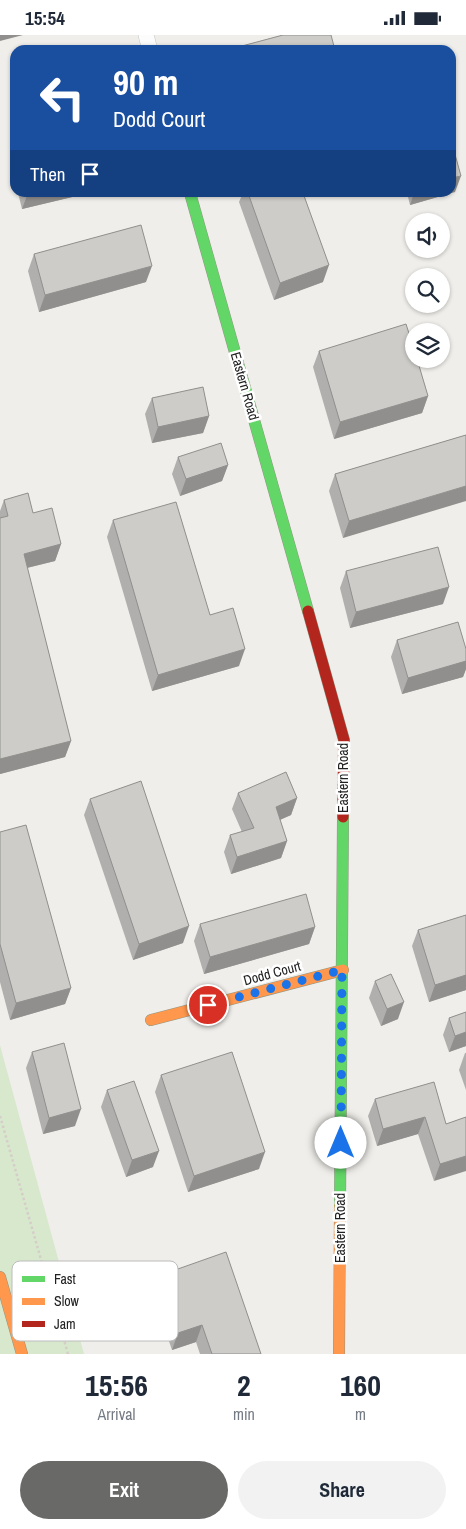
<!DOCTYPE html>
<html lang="en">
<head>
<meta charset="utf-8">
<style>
  :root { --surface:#fff; --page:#f2f2f3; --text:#1f2937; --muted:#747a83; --accent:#696967 }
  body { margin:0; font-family:"Archivo Narrow",sans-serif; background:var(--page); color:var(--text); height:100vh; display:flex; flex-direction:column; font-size:19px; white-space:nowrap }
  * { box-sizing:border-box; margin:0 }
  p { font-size:16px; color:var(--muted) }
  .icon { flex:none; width:28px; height:28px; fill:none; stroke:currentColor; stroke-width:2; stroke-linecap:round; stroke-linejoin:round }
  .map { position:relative; height:1319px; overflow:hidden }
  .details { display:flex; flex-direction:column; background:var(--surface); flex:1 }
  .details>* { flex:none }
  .banner { position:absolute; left:10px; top:10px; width:446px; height:152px; border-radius:15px; box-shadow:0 1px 4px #0004; background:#1a4fa0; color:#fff; overflow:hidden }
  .fabs { position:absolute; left:405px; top:178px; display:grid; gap:10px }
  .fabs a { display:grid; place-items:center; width:45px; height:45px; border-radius:50%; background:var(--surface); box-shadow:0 1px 4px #0004; font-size:25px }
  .pin { position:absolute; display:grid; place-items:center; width:42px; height:42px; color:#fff; margin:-21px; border:2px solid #fff; border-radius:50%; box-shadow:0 1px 5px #0007 }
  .me { position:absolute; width:55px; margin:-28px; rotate:0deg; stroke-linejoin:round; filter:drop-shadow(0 0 4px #0008) }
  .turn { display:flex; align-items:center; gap:18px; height:105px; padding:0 20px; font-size:22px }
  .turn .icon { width:65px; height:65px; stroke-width:2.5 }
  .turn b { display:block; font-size:35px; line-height:42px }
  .then { display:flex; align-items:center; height:48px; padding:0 20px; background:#0003; gap:10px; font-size:19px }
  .eta { display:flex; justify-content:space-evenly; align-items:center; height:85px; text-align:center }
  .eta b { font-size:30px; font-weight:700; line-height:35px }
  .primary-button { display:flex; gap:10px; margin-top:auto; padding:10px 20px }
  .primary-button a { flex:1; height:58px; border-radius:30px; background:var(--accent); color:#fff; font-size:20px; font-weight:700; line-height:58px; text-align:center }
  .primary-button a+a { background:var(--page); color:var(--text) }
  .status { display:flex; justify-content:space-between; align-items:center; height:35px; padding:0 25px; background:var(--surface); direction:ltr }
  .status svg { height:14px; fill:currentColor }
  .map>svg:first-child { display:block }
  .grass { fill:#d7e8cd }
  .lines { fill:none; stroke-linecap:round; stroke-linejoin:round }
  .street-casing { stroke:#c5c4c2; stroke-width:16 }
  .fast-casing { stroke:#939784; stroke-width:12 }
  .slow-casing { stroke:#939784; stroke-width:12 }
  .jam-casing { stroke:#939784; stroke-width:12 }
  .path { stroke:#d6cdca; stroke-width:2.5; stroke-dasharray:2.5 2.5; stroke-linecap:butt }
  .street { stroke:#fdfcfc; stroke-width:15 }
  .fast { stroke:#63d668; stroke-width:11 }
  .slow { stroke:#ff974d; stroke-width:11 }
  .jam { stroke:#b3261e; stroke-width:11 }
  .wall { fill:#b0afad }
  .shaded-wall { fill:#908f8d }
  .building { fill:#cdccc9; stroke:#908f8d }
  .route { stroke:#1a73e8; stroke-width:9; stroke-dasharray:0 16.2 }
  .labels { text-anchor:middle; stroke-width:5; stroke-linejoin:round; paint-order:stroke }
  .street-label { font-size:14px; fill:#212121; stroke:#fff }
  .key { fill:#fff; stroke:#bcbcbc; stroke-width:1 }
  .key-label { font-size:14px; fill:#212121 }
</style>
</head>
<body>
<div class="status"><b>15:54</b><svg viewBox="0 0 49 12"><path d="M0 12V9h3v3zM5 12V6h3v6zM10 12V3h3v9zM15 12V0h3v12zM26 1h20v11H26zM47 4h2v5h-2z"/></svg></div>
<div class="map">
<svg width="466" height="1319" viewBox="0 0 466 1319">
  <rect width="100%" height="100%" fill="#efeeea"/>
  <polygon class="grass" points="0,1010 4,1025 84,1319 0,1319"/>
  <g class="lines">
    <g class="street-casing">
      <polyline id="street" points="146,0 150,15"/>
    </g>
    <g class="fast-casing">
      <g id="fast">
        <polyline points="190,158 308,576"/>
        <polyline points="340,1171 343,782"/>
      </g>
    </g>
    <g class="slow-casing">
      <g id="slow">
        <polyline points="151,985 343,935"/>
        <polyline points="0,1242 22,1319"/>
        <polyline points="339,1319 340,1171"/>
      </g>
    </g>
    <g class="jam-casing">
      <polyline id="jam" points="308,576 344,705 343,782"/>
    </g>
    <polyline class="path" points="0,1081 68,1319"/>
    <use href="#street" class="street"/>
    <use href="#fast" class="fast"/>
    <use href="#slow" class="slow"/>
    <use href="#jam" class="jam"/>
  </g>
  <g class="wall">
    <polygon points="455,157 410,170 407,158 451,158"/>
    <polygon points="18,158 89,158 22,174"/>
    <polygon points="243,158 303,158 323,247 274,265 239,167"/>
    <polygon points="34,219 146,247 39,277 28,236"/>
    <polygon points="319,316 428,361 422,378 334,404 313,332"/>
    <polygon points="152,363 209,381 203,398 152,408 145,379"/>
    <polygon points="466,400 343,503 329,456 335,439"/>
    <polygon points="178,422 228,430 222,446 180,461 172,439"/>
    <polygon points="4,465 33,478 61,509 55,526 27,533 71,706 65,722 0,739 0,476"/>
    <polygon points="113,485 210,580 239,631 152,656 107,502"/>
    <polygon points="346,536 443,569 350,593 340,553"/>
    <polygon points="397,605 466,614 466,634 463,642 402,659 391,622"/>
    <polygon points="238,758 297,763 291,780 280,785 287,806 281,823 231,839 224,817 230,800 242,797 232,774"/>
    <polygon points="90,764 183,908 133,925 84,780"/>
    <polygon points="0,797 71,953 65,969 10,985 0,947"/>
    <polygon points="466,880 466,955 429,967 412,911 418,895"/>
    <polygon points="200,889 315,892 309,909 204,939 194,906"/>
    <polygon points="375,946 398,984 381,991 369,963"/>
    <polygon points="466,977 466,1011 449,1017 443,1000 449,983"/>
    <polygon points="32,1017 75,1091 43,1099 26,1033"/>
    <polygon points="465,1018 466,1018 466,1055 459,1035"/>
    <polygon points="161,1040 259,1134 188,1157 155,1057"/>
    <polygon points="107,1055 153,1132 126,1142 101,1072"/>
    <polygon points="375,1064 446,1089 466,1082 434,1146 418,1099 377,1111 368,1081"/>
    <polygon points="158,1241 261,1319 200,1319 196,1307 172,1315 152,1257"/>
  </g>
  <g class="shaded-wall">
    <polygon points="0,0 23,0 0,6"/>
    <polygon points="461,141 455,157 410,170 414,158 451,158 451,143"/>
    <polygon points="28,158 89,158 22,174"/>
    <polygon points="329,230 323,247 274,265 280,248"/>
    <polygon points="152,231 146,247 39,277 45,260"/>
    <polygon points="428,361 422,378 334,404 340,387"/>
    <polygon points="209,381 203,398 152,408 158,392"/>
    <polygon points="228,430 222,446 180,461 186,444"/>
    <polygon points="466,451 466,466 343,503 349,486"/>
    <polygon points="61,509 55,526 18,535 24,519"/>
    <polygon points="449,552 443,569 350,593 356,577"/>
    <polygon points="245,614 239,631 152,656 158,640"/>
    <polygon points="466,626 466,634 463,642 402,659 408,643"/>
    <polygon points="71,706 65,722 0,739 0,724"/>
    <polygon points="297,763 291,780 270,789 276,772"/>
    <polygon points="287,806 281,823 231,839 237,822"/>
    <polygon points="189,891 183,908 133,925 139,909"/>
    <polygon points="315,892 309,909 204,939 210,922"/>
    <polygon points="466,940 466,955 429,967 435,950"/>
    <polygon points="71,953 65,969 10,985 16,968"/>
    <polygon points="404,967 398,984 381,991 387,974"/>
    <polygon points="466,997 466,1011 449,1017 455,1001"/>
    <polygon points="81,1074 75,1091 43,1099 49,1083"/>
    <polygon points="425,1082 418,1099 377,1111 383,1094"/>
    <polygon points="159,1116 153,1132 126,1142 132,1125"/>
    <polygon points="265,1117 259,1134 188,1157 194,1141"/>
    <polygon points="466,1121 466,1136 434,1146 440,1129"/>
    <polygon points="202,1290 196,1307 172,1315 178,1298"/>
  </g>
  <g class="building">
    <polygon points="283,0 331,0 335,15 227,15"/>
    <polygon points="451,105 461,141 451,143"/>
    <polygon points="248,158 303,158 329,230 280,248"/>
    <polygon points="141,190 152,231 45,260 34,219"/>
    <polygon points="406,289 414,314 414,324 417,324 428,361 340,387 319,316"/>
    <polygon points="203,352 209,381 158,392 152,363"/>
    <polygon points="466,400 466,451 349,486 335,439"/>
    <polygon points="221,408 228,430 186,444 178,422"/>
    <polygon points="28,458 33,478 52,473 61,509 24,519 71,706 0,724 0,483 8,481 4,465"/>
    <polygon points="176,467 210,580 233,573 245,614 158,640 113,485"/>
    <polygon points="438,512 449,552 356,577 346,536"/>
    <polygon points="458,587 466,614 466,626 408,643 397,605"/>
    <polygon points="286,737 297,763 276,772 287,806 237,822 230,800 254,793 238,758"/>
    <polygon points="141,746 189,891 139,909 90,764"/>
    <polygon points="26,790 71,953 16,968 0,909 0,797"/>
    <polygon points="306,859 315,892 210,922 200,889"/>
    <polygon points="466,880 466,940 435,950 418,895"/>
    <polygon points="391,939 404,967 387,974 375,946"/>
    <polygon points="466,977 466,997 455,1001 449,983"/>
    <polygon points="64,1008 81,1074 49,1083 32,1017"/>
    <polygon points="232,1017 265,1117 194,1141 161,1040"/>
    <polygon points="134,1046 159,1116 132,1125 107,1055"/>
    <polygon points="434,1047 446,1089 466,1082 466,1121 440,1129 425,1082 383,1094 375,1064"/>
    <polygon points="226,1217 261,1319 212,1319 202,1290 178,1298 158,1241"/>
  </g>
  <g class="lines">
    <polyline class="route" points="208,970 342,935 341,1108"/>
  </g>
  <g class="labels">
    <g class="street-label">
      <text transform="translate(245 351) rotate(74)" y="5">Eastern Road</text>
      <text transform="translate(343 743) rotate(-90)" y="5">Eastern Road</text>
      <text transform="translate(272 938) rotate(-15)" y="5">Dodd Court</text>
      <text transform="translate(340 1193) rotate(-90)" y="5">Eastern Road</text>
    </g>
  </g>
  <rect x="12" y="1226" width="166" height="80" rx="8" class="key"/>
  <rect x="22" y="1241" width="23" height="6" fill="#63d668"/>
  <rect x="22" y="1263" width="23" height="7" fill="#ff974d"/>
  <rect x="22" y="1286" width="23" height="6" fill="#b3261e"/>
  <g class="key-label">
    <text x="54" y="1249">Fast</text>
    <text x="54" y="1271">Slow</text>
    <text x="54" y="1294">Jam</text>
  </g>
</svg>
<div class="fabs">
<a><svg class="icon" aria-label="sound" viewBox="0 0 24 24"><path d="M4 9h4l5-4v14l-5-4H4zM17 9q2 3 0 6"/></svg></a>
<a><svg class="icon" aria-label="search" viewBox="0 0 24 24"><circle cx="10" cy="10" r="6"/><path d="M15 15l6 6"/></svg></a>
<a><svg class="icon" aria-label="layers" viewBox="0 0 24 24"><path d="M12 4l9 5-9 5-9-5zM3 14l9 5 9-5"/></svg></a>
</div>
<div class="pin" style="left:208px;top:970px;background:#d93025"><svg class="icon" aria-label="arrive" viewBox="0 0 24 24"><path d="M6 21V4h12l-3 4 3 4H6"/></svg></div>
<svg class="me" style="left:341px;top:1108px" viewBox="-20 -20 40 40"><circle r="19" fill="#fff"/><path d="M0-13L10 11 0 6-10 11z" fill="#1a73e8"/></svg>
<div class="banner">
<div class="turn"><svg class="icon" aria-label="left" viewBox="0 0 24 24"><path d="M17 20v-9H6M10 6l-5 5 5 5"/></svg><div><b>90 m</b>Dodd Court</div></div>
<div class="then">Then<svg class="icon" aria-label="arrive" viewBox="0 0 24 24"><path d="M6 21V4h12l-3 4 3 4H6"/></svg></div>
</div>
</div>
<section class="details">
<div class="eta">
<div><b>15:56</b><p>Arrival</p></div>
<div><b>2</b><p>min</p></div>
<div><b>160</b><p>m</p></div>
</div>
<div class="primary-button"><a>Exit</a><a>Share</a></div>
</section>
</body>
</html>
